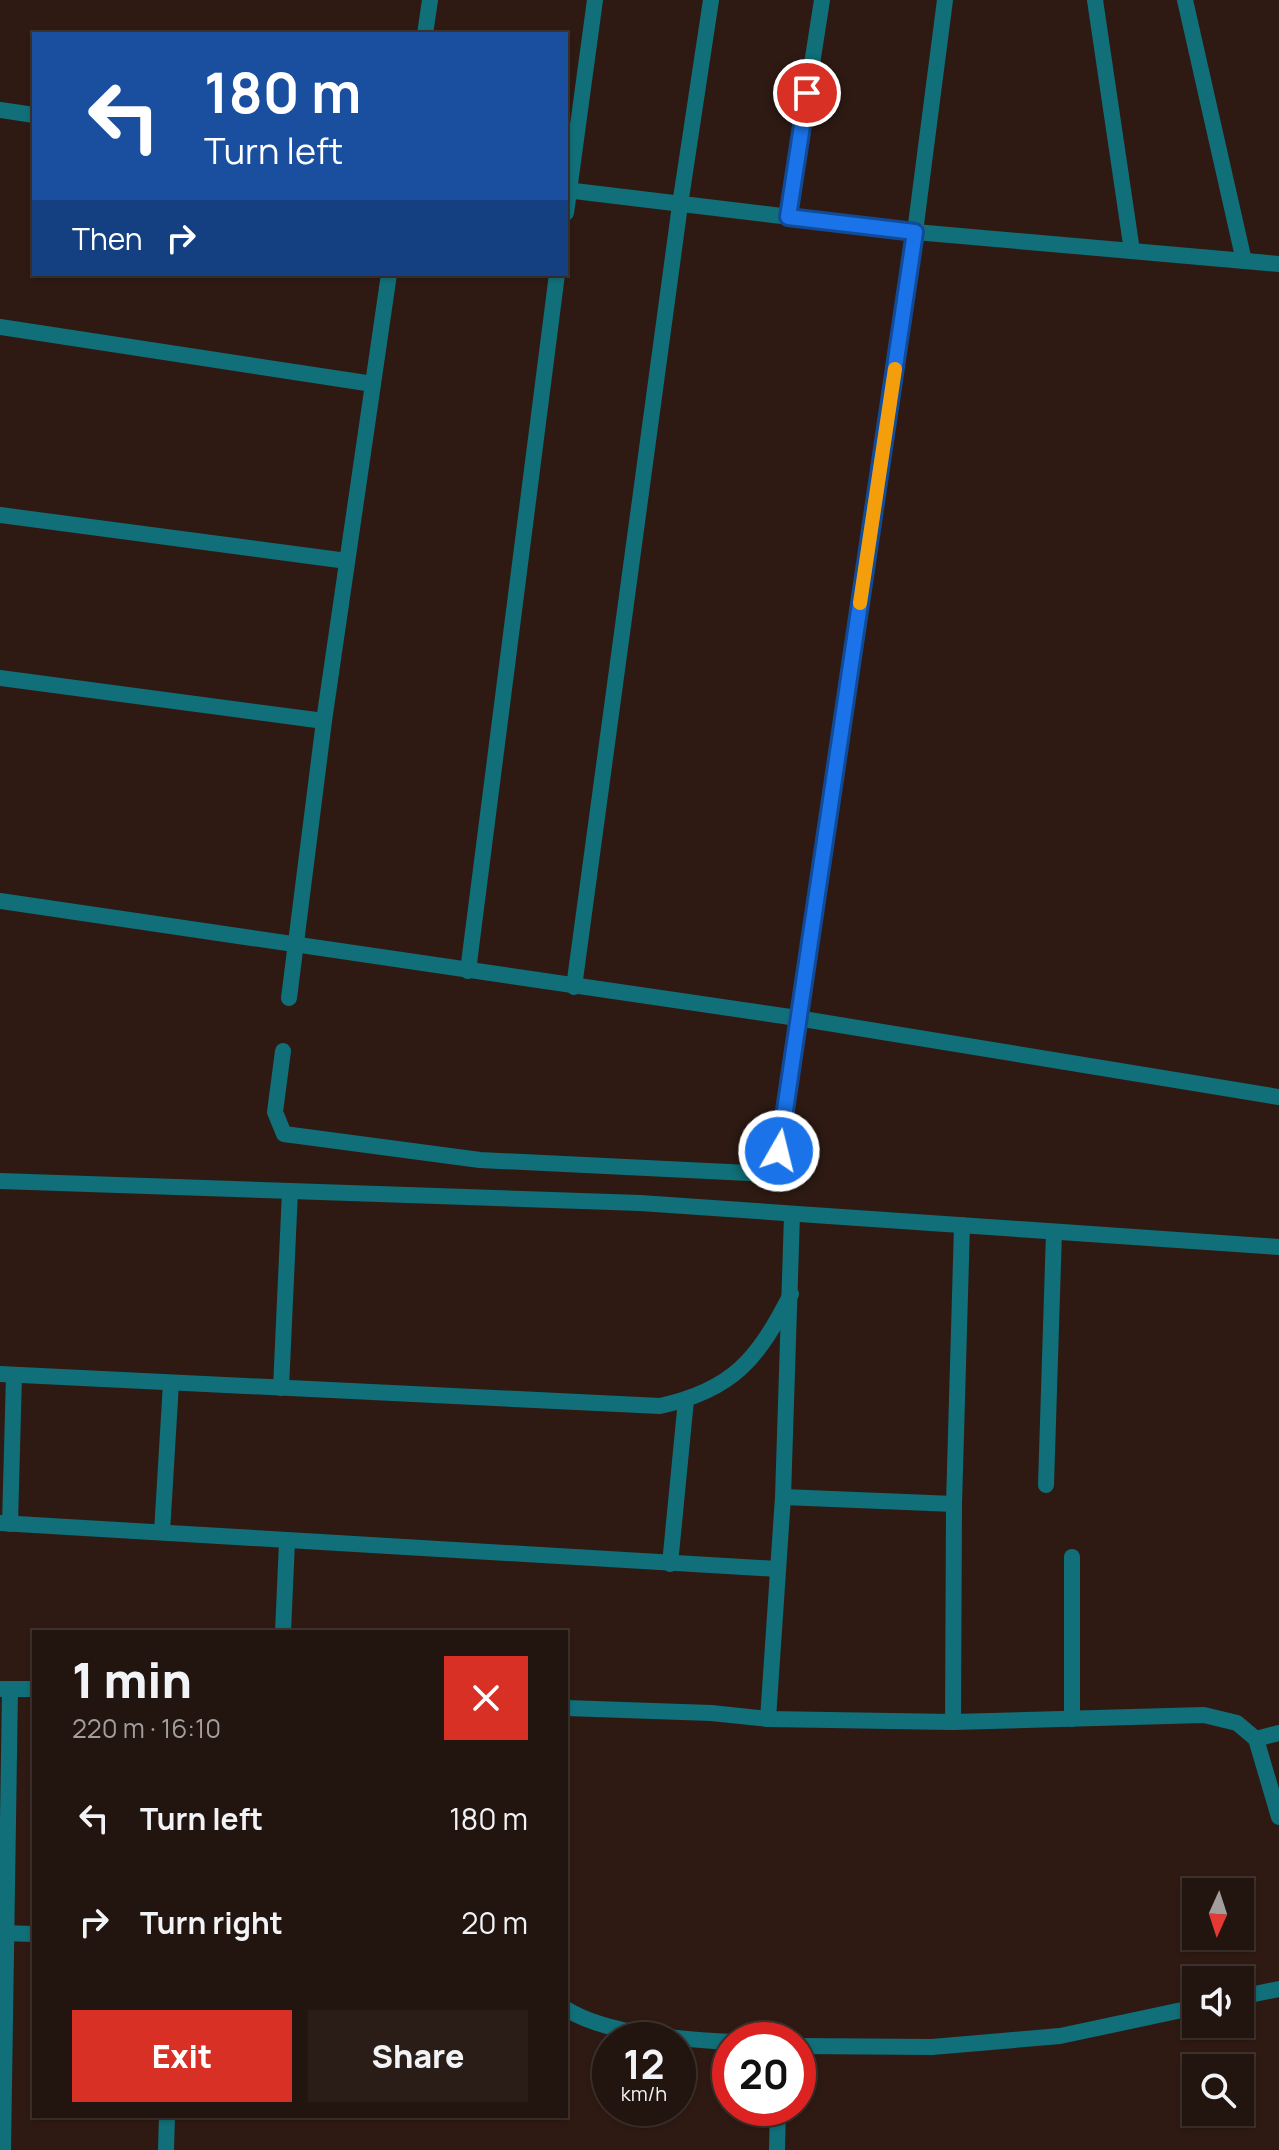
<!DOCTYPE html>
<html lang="en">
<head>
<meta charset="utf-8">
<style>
  :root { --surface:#22140e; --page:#2a1d17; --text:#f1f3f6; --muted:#a29e9e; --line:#3f332e; --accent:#d93025 }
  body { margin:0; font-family:Manrope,sans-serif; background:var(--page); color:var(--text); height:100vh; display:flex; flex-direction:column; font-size:30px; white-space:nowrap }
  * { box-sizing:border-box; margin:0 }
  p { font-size:26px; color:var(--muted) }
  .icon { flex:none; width:44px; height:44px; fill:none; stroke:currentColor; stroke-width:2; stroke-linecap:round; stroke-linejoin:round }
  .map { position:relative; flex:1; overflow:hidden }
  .side { position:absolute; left:32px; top:1630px; width:536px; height:488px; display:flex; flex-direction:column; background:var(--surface); border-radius:0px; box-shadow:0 2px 6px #0004,0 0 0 2px var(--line) }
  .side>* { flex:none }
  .banner { position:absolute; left:32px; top:32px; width:536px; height:244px; border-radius:0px; box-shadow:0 2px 6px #0004,0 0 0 2px var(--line); background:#1a4fa0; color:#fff; overflow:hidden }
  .needle { width:52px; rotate:183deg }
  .tools { position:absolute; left:1182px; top:1878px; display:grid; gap:16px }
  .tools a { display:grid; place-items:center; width:72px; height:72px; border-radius:0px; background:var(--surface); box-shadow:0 2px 6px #0004,0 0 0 2px var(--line); font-size:40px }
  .speed { position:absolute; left:592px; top:2022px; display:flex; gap:16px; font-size:40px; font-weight:700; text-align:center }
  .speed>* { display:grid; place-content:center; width:104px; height:104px; border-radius:50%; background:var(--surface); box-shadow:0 2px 6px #0004,0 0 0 2px var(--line); line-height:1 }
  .speed small { font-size:20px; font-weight:400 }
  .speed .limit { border:12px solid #d22; background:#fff; color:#111 }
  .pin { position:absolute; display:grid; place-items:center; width:68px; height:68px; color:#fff; margin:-34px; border:4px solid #fff; border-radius:50%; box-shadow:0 2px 8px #0007 }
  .me { position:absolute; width:88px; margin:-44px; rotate:8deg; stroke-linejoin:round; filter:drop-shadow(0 0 6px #0008) }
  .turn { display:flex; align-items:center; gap:28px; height:168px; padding:0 40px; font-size:36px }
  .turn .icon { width:104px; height:104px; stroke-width:2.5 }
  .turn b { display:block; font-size:56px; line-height:68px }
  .then { display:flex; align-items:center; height:76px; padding:0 40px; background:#0003; gap:16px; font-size:30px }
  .round { display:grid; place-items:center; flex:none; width:84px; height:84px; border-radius:0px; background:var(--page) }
  .summary { display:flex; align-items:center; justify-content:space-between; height:136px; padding:0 40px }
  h1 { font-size:48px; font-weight:800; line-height:60px }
  .primary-button { display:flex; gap:16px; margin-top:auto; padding:16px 40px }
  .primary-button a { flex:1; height:92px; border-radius:0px; background:var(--accent); color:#fff; font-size:32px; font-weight:800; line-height:92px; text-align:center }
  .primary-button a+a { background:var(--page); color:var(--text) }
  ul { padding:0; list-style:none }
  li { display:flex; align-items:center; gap:24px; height:104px; padding:0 40px }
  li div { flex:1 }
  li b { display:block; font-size:30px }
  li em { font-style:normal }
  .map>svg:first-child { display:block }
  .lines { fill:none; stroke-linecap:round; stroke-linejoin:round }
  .service { stroke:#106f78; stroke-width:16 }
  .minor { stroke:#106f78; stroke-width:16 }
  .route-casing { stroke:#114b97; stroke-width:20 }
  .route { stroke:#1a73e8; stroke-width:14 }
  .slow { stroke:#f59e0b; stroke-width:14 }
</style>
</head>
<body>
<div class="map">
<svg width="1279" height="2150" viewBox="0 0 1279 2150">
  <rect width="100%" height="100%" fill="#2e1a13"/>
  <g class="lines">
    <g class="service">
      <polyline points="1095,0 1132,251"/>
      <polyline points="1185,0 1244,261"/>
      <polyline points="425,34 430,0"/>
      <polyline points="0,110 34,115"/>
      <polyline points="566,190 915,232 1279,264"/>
      <polyline points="566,213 595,0"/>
      <polyline points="788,217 822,0"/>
      <polyline points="0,327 373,384"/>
      <polyline points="0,515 347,561"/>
      <polyline points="0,678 324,721"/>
      <polyline points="0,901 797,1018 1279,1097"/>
      <polyline points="468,971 557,274"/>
      <polyline points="574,987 680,205 711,0"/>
      <polyline points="289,998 324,721 389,274"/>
      <polyline points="283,1051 275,1112 284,1134 480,1160 749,1173 779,1151 915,232 945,0"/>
      <polyline points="777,2150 778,2108"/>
    </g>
    <g class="minor">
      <polyline points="0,1181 640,1203 1279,1247"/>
      <path d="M0 1374 660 1406C733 1390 758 1359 791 1294"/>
      <polyline points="281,1388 290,1191"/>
      <polyline points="1046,1485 1054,1232"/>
      <polyline points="783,1497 954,1504"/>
      <polyline points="0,1523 778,1569"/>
      <polyline points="10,1524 14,1375"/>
      <polyline points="162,1532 171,1383"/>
      <polyline points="670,1564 686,1400"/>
      <polyline points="283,1632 287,1542"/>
      <polyline points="2,1689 34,1689"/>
      <polyline points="566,1708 711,1713 768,1719 953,1722 1204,1715 1237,1723 1256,1739 1279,1817"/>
      <polyline points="768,1719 783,1497 792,1215"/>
      <polyline points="1072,1719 1072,1557"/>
      <polyline points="953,1722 954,1504 962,1225"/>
      <polyline points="1256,1739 1279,1733"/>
      <polyline points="0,1933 34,1934"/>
      <polyline points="1240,1997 1279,1989"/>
      <path d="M566 2009C608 2035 681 2039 730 2042"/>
      <polyline points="798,2046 932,2047 1060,2036 1196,2007"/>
      <polyline points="3,2150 10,1689"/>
      <polyline points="166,2150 167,2116"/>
    </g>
  </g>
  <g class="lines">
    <g class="route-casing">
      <polyline id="route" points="779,1151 915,232 788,217 807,93"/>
    </g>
    <use href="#route" class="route"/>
    <polyline class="slow" points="860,603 895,369"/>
  </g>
</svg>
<div class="tools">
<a><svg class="needle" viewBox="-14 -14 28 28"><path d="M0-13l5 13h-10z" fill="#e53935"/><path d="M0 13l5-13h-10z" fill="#a29e9e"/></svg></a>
<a><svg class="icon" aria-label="sound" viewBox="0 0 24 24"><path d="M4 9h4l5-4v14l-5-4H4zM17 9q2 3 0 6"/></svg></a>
<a><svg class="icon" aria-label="search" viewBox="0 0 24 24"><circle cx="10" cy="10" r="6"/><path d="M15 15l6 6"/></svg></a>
</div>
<div class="speed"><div>12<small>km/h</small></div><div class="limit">20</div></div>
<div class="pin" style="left:807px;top:93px;background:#d93025"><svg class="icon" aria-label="arrive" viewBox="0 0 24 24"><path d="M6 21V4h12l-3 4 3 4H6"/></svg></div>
<svg class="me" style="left:779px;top:1151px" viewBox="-20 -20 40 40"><circle r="17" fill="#1a73e8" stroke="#fff" stroke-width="3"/><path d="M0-11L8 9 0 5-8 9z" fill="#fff"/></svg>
<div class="banner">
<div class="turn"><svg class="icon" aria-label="left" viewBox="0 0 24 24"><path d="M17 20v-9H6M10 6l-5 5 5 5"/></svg><div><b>180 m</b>Turn left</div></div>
<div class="then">Then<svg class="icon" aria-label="right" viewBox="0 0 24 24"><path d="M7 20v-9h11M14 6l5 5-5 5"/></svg></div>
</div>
<section class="side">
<div class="summary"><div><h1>1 min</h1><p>220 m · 16:10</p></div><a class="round" style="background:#d93025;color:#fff"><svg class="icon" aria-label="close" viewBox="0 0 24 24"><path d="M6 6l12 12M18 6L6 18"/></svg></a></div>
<ul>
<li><svg class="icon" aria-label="left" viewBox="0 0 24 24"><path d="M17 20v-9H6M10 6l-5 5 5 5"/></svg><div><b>Turn left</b></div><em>180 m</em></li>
<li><svg class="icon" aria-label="right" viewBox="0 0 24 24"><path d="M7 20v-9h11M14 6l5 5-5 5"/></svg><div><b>Turn right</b></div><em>20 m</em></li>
</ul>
<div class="primary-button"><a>Exit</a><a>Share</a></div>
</section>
</div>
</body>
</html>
